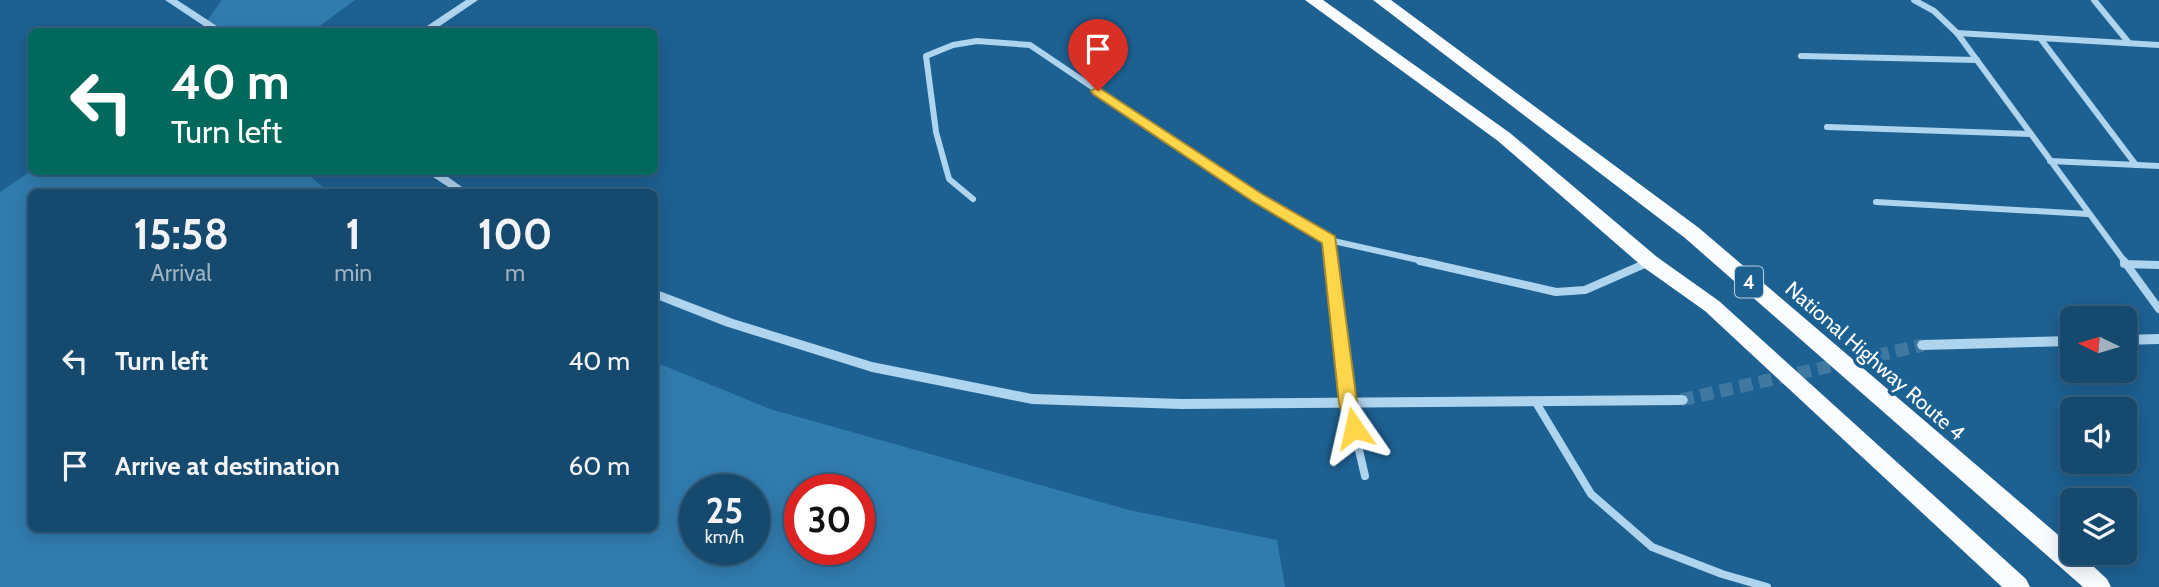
<!DOCTYPE html>
<html lang="en">
<head>
<meta charset="utf-8">
<style>
  :root { --surface:#16496e; --page:#1f5073; --text:#f1f3f6; --muted:#9eb2c2; --line:#356181 }
  body { margin:0; font-family:Cabin,sans-serif; background:var(--page); color:var(--text); height:100vh; display:flex; flex-direction:column; font-size:26px; white-space:nowrap }
  * { box-sizing:border-box; margin:0 }
  p { font-size:23px; color:var(--muted) }
  .icon { flex:none; width:38px; height:38px; fill:none; stroke:currentColor; stroke-width:2; stroke-linecap:round; stroke-linejoin:round }
  .map { position:relative; flex:1; overflow:hidden }
  .side { position:absolute; left:28px; top:189px; width:630px; height:343px; display:flex; flex-direction:column; background:var(--surface); border-radius:10px; box-shadow:0 4px 18px #0003,0 0 0 2px var(--line) }
  .side>* { flex:none }
  .hud { position:absolute; left:28px; top:28px; width:630px; height:147px; border-radius:10px; box-shadow:0 4px 18px #0003,0 0 0 2px var(--line); background:#00695c; color:#fff; overflow:hidden }
  .needle { width:46px; rotate:275deg }
  .controls { position:absolute; left:2060px; top:306px; display:grid; gap:14px }
  .controls a { display:grid; place-items:center; width:77px; height:77px; border-radius:10px; background:var(--surface); box-shadow:0 4px 18px #0003,0 0 0 2px var(--line); font-size:35px }
  .speed { position:absolute; left:679px; top:474px; display:flex; gap:14px; font-size:35px; font-weight:700; text-align:center }
  .speed>* { display:grid; place-content:center; width:91px; height:91px; border-radius:50%; background:var(--surface); box-shadow:0 4px 18px #0003,0 0 0 2px var(--line); line-height:1 }
  .speed small { font-size:18px; font-weight:400 }
  .speed .limit { border:10px solid #d22; background:#fff; color:#111 }
  .pin { position:absolute; display:grid; place-items:center; width:60px; height:60px; color:#fff; margin:-72px -30px; border-radius:50% 50% 50% 0; rotate:-45deg; box-shadow:0 0 7px #0007 }
  .pin .icon { rotate:45deg }
  .me { position:absolute; width:77px; margin:-38px; rotate:349deg; stroke-linejoin:round; filter:drop-shadow(0 0 5px #0008) }
  .turn { display:flex; align-items:center; gap:24px; height:147px; padding:0 28px; font-size:32px }
  .turn .icon { width:91px; height:91px; stroke-width:2.5 }
  .turn b { display:block; font-size:49px; line-height:60px }
  .eta { display:flex; justify-content:space-evenly; align-items:center; height:119px; text-align:center }
  .eta b { font-size:42px; font-weight:700; line-height:49px }
  ul { padding:0; list-style:none }
  li { display:flex; align-items:center; gap:21px; height:105px; padding:0 28px }
  li div { flex:1 }
  li b { display:block; font-size:26px }
  li em { font-style:normal }
  .map>svg:first-child { display:block }
  .green { fill:#317caf; fill-rule:evenodd }
  .lines { fill:none; stroke-linecap:round; stroke-linejoin:round }
  .tertiary-tunnel { stroke:#3f79a2; stroke-width:13; stroke-dasharray:13 7; stroke-linecap:butt }
  .minor-far1 { stroke:#aed4ee; stroke-width:6 }
  .minor { stroke:#aed4ee; stroke-width:8 }
  .tertiary { fill:#aed4ee; fill-rule:evenodd }
  .trunk { fill:#fafcff; fill-rule:evenodd }
  .route { fill:#ffd54a; stroke:#a68a30; stroke-width:2 }
  .labels { text-anchor:middle; stroke-width:7; stroke-linejoin:round; paint-order:stroke }
  .shield { fill:#1d6192; stroke:#bbd0de; stroke-width:2 }
  .shield-label { font-size:19px; font-weight:bold; fill:#fff }
  .street-label { font-size:21px; fill:#fff; stroke:#1d6192 }
</style>
</head>
<body>
<div class="map">
<svg width="2159" height="587" viewBox="0 0 2159 587">
  <rect width="100%" height="100%" fill="#1d6192"/>
  <g class="green">
    <polygon points="222,0 355,0 313,31 199,32"/>
    <path d="M31 171 306 172 328 192H32V528H654L655 362 770 409 1129 510 1277 540 1285 587H0V192ZM695 490H754V550H695ZM800 490H859V550H800Z"/>
  </g>
  <g class="lines">
    <polyline class="tertiary-tunnel" points="1681,400 1923,345"/>
    <g class="minor-far1">
      <polyline points="1914,0 1934,11 1957,33 2125,262"/>
      <polyline points="2094,0 2129,43"/>
      <polyline points="1957,33 2159,45"/>
      <polyline points="2040,38 2136,165"/>
      <polyline points="1801,56 1977,60"/>
      <polyline points="1827,127 2030,134"/>
      <polyline points="2050,161 2159,166"/>
      <polyline points="973,199 949,179 936,132 926,56 953,45 977,41 1030,45 1257,198 1329,240 1427,262"/>
      <polyline points="1876,202 2088,214"/>
      <polyline points="1329,240 1332,262"/>
    </g>
    <g class="minor">
      <polyline points="1331,261 1348,403 1365,476"/>
      <polyline points="1420,261 1556,292 1585,290 1649,262"/>
      <polyline points="2124,261 2159,309"/>
      <polyline points="2124,264 2159,265"/>
      <polyline points="1535,401 1591,494 1652,547 1722,574 1767,587"/>
    </g>
    <g class="tertiary">
      <polygon points="165,0 177,0 226,32 213,32"/>
      <polygon points="466,0 478,0 431,32 418,32"/>
      <polygon points="429,172 441,172 469,192 456,192 430,175"/>
      <polygon points="654,289 733,319 872,362 1032,394 1181,399 1681,395 1686,396 1688,400 1686,404 1681,405 1181,409 1032,404 872,372 725,326 654,298"/>
      <polygon points="2159,334 2159,344 2124,345 2124,335"/>
      <polygon points="2072,336 2072,346 1923,350 1919,349 1917,345 1919,341 1923,340"/>
    </g>
    <g class="trunk">
      <polygon points="1305,0 1323,0 1510,133 1657,257 1719,301 2026,579 2030,587 2002,587 1705,311 1643,267 1498,141"/>
      <polygon points="1373,0 1391,0 1699,228 2063,539 2072,547 2072,553 2079,553 2107,579 2111,587 2083,587 1685,238"/>
    </g>
  </g>
  <polygon class="route" points="1098,87 1262,194 1335,236 1357,403 1363,428 1360,433 1354,435 1348,433 1339,403 1322,243 1252,201 1093,94 1091,91"/>
  <g class="labels">
    <rect class="shield" x="1735" y="266.5" width="28" height="31" rx="5"/>
    <g class="shield-label">
      <text x="1749" y="289">4</text>
    </g>
    <g class="street-label">
      <text transform="translate(1875 361) rotate(41)" y="7">National Highway Route 4</text>
    </g>
  </g>
</svg>
<div class="controls">
<a><svg class="needle" viewBox="-14 -14 28 28"><path d="M0-13l5 13h-10z" fill="#e53935"/><path d="M0 13l5-13h-10z" fill="#9eb2c2"/></svg></a>
<a><svg class="icon" aria-label="sound" viewBox="0 0 24 24"><path d="M4 9h4l5-4v14l-5-4H4zM17 9q2 3 0 6"/></svg></a>
<a><svg class="icon" aria-label="layers" viewBox="0 0 24 24"><path d="M12 4l9 5-9 5-9-5zM3 14l9 5 9-5"/></svg></a>
</div>
<div class="speed"><div>25<small>km/h</small></div><div class="limit">30</div></div>
<div class="pin" style="left:1098px;top:91px;background:#d93025"><svg class="icon" aria-label="arrive" viewBox="0 0 24 24"><path d="M6 21V4h12l-3 4 3 4H6"/></svg></div>
<svg class="me" style="left:1354px;top:428px" viewBox="-20 -20 40 40"><path d="M0-17L14 15 0 8-14 15z" fill="#ffd54a" stroke="#fff" stroke-width="4"/></svg>
<div class="hud">
<div class="turn"><svg class="icon" aria-label="left" viewBox="0 0 24 24"><path d="M17 20v-9H6M10 6l-5 5 5 5"/></svg><div><b>40 m</b>Turn left</div></div>
</div>
<section class="side">
<div class="eta">
<div><b>15:58</b><p>Arrival</p></div>
<div><b>1</b><p>min</p></div>
<div><b>100</b><p>m</p></div>
</div>
<ul>
<li><svg class="icon" aria-label="left" viewBox="0 0 24 24"><path d="M17 20v-9H6M10 6l-5 5 5 5"/></svg><div><b>Turn left</b></div><em>40 m</em></li>
<li><svg class="icon" aria-label="arrive" viewBox="0 0 24 24"><path d="M6 21V4h12l-3 4 3 4H6"/></svg><div><b>Arrive at destination</b></div><em>60 m</em></li>
</ul>
</section>
</div>
</body>
</html>
